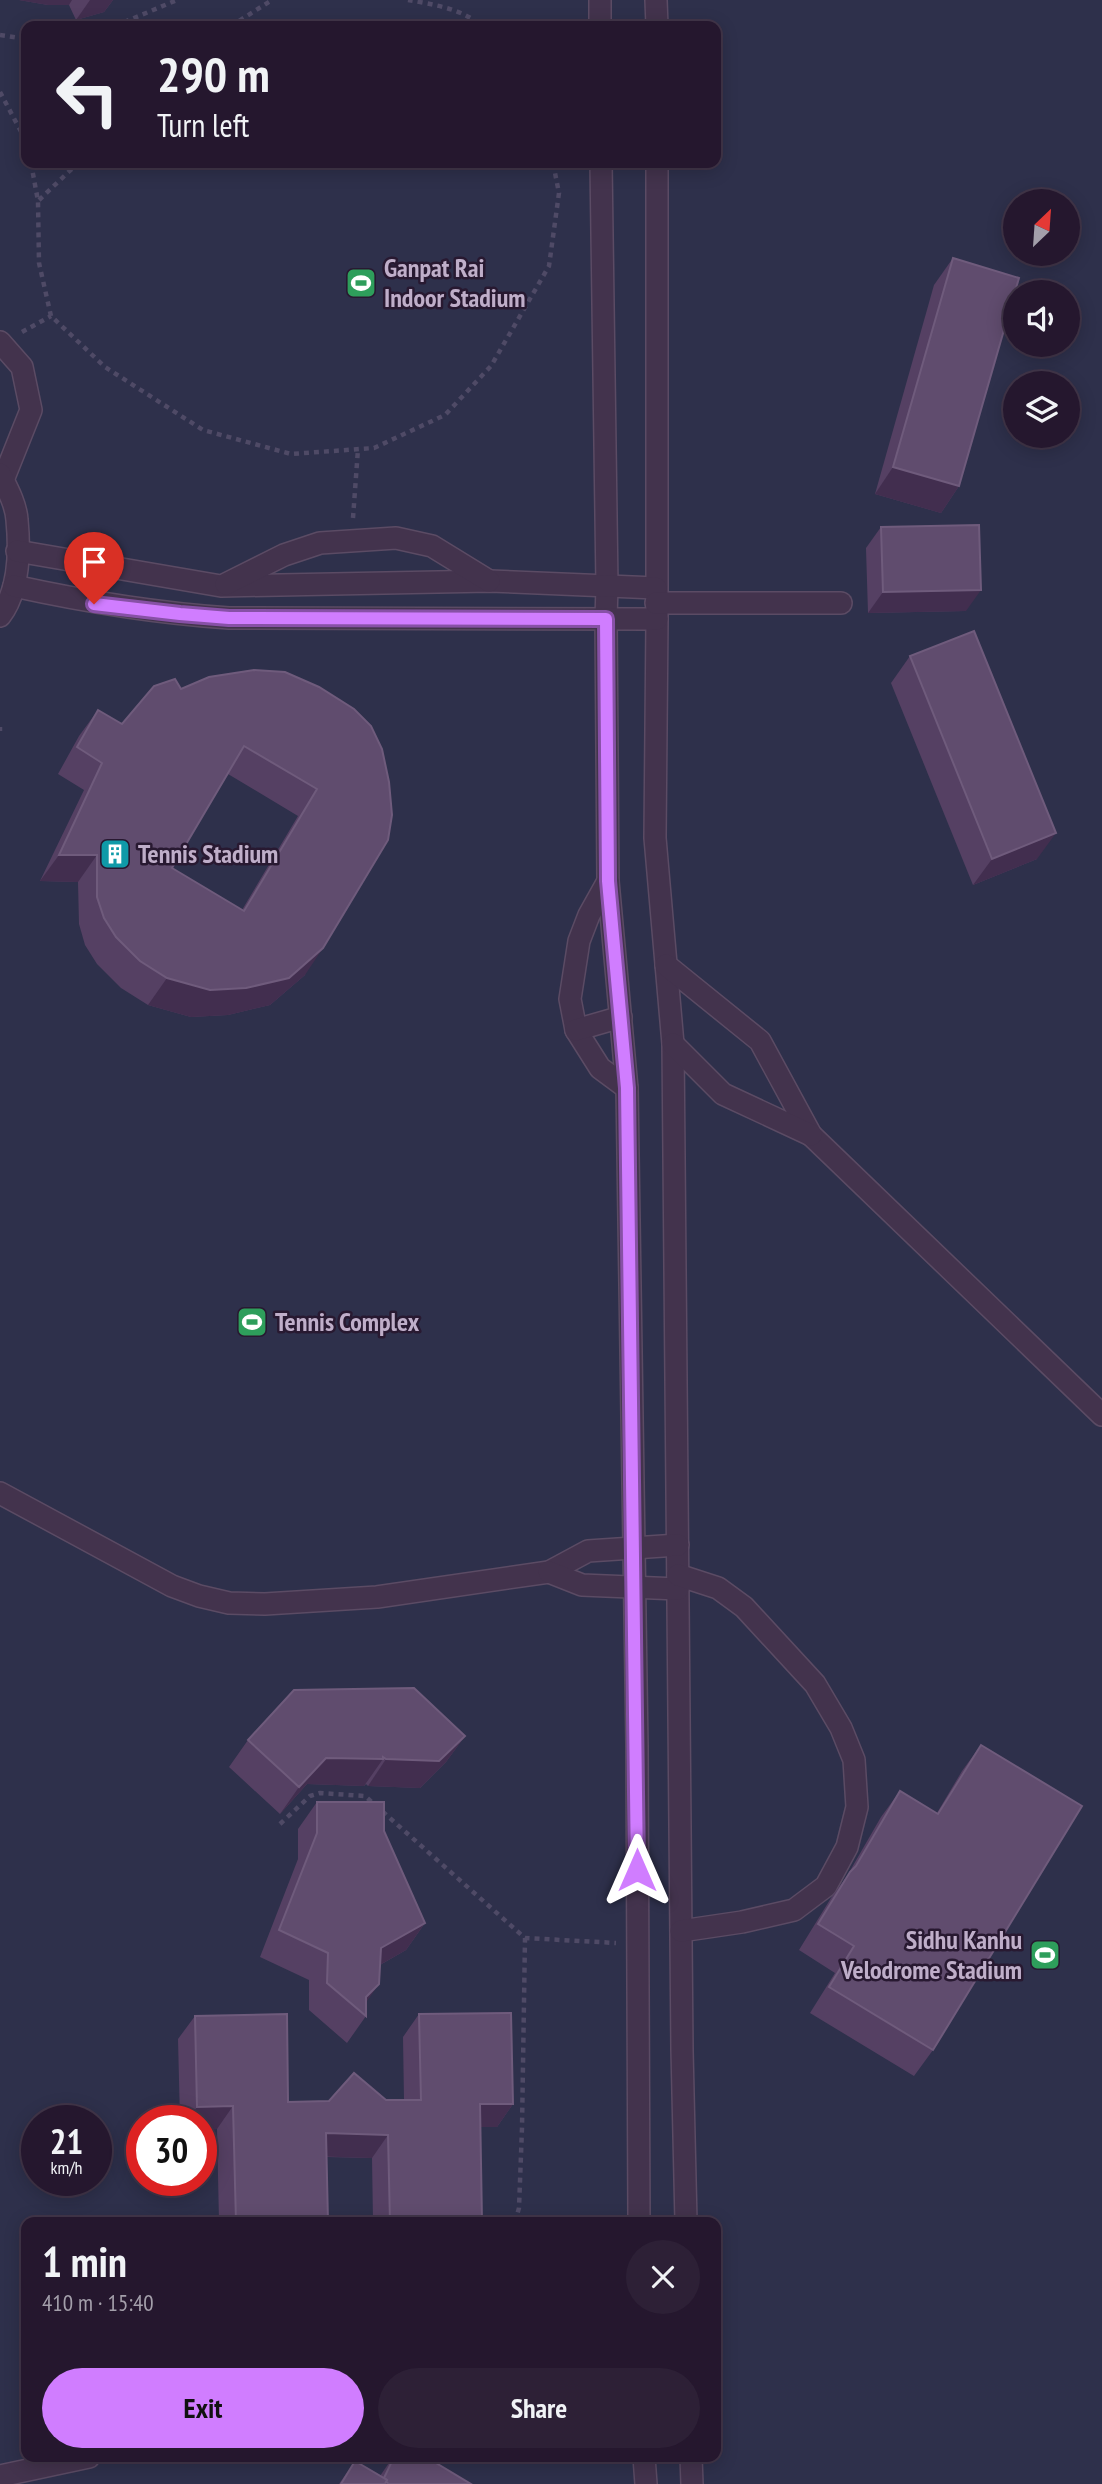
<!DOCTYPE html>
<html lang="en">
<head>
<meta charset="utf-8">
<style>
  :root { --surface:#25172e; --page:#2d2036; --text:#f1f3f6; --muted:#a39faa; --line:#42364a; --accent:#d07dff }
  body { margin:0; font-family:"PT Sans Narrow",sans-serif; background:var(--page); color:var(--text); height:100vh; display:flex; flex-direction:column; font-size:26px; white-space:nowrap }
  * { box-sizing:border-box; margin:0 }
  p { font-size:23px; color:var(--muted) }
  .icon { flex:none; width:38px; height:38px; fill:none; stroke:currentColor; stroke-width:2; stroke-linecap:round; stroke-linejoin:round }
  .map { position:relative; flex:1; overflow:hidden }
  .side { position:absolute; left:21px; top:2217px; width:700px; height:245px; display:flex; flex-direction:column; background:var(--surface); border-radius:14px; box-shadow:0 4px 18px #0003,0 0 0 2px var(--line) }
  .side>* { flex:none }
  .top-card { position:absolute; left:21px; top:21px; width:700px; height:147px; border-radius:14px; box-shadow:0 4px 18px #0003,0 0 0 2px var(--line); background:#25172e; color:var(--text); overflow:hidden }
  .needle { width:46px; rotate:25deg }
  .buttons { position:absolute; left:1003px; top:189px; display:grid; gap:14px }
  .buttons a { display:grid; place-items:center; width:77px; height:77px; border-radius:50%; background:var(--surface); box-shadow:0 4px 18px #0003,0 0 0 2px var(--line); font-size:35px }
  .speed { position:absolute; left:21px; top:2105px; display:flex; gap:14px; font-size:35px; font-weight:700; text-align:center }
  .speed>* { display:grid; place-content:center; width:91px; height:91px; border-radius:50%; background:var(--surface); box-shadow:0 4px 18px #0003,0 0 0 2px var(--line); line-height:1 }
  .speed small { font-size:18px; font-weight:400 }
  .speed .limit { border:10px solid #d22; background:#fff; color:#111 }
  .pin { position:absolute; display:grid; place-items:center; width:60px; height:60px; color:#fff; margin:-72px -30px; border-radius:50% 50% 50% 0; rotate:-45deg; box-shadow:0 0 7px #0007 }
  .pin .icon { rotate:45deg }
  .me { position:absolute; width:77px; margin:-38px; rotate:0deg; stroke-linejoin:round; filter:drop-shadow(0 0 5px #0008) }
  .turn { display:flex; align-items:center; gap:24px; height:147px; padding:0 21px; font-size:32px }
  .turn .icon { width:91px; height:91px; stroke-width:2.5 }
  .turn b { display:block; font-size:49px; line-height:60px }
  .round { display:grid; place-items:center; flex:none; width:74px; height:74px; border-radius:37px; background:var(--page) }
  .summary { display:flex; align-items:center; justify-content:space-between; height:119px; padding:0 21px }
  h1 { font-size:42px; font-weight:800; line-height:52px }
  .action { display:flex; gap:14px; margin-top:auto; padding:14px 21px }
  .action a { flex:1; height:80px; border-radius:42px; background:var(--accent); color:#111; font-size:28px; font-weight:800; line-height:80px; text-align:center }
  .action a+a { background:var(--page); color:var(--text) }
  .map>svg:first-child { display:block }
  .green { fill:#2e304b; fill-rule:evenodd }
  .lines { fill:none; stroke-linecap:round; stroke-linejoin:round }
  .minor-casing { stroke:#5b4b64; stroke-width:24 }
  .path { stroke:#4f4a66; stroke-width:4.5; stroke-dasharray:5 5; stroke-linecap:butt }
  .minor { stroke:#43334d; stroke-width:21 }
  .wall { fill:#554063; fill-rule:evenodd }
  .shaded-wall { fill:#422e4f }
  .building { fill:#604c6e; stroke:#6f5b7c; stroke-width:2; fill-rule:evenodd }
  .route-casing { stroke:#8751a6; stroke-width:18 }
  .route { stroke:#d07dff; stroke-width:12 }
  .labels { text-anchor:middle; stroke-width:5; stroke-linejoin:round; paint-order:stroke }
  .poi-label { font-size:26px; font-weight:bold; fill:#bfaec9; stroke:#281931; text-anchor:start }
</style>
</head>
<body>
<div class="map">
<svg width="1102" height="2484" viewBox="0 0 1102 2484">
  <rect width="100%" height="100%" fill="#311f3d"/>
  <path class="green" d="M0 0H1102V2484H0ZM26 26H716V163H26ZM1015 201H1068V254H1015ZM1015 292H1068V345H1015ZM1015 383H1068V436H1015ZM37 2121H96V2180H37ZM142 2121H201V2180H142ZM26 2222H716V2457H26Z"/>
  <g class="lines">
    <g class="minor-casing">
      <g id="minor">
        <polyline points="656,0 657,26"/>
        <polyline points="600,26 600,0"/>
        <polyline points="601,163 607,586 606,619 608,881 627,1088 637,1746 639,2222"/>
        <polyline points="657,163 657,619 655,838 673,1044 682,2050 686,2222"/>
        <polyline points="0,342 22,367 31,410 3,480"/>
        <path d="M0 474C7 488 16 504 17 520 20 551 19 591 0 616"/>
        <polyline points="17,551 221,586 490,581 656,588"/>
        <polyline points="226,584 284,555 320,543 396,538 432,546 489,581"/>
        <path d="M14 586C87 602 155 613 229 618L657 619"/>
        <polyline points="656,603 841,603"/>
        <polyline points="608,881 589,915 579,941 570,999 576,1030 600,1068 627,1088"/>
        <polyline points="666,965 760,1041 811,1135 1102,1415"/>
        <polyline points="576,1030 621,1017"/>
        <polyline points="673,1044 723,1094 811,1135"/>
        <polyline points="0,1493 172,1586 199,1596 229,1603 265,1604 377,1597 549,1572 588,1551 678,1545"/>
        <polyline points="549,1572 582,1585 678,1589"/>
        <polyline points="678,1575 718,1588 744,1607 815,1684 841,1728 854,1760 857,1807 847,1847 826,1886 794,1910 742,1922 681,1931"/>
        <polyline points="644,2457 646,2484"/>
        <polyline points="691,2457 692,2484"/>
        <polyline points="0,2476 89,2457"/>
      </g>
    </g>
    <g class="path">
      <path d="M408 0C431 4 464 9 481 26"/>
      <polyline points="115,26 177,0"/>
      <polyline points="231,26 272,0"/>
      <polyline points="0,35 26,39"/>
      <polyline points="0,92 26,141"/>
      <polyline points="31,163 38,201 39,263 51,316 105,367 203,430 291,454 374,448 445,415 491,366 549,266 559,193 553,163"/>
      <polyline points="39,200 78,163"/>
      <polyline points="22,332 51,316"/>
      <polyline points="353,518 358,449"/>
      <polyline points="0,727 0,731"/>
      <polyline points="280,1824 310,1796 320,1793 365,1796 525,1938 616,1943"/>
      <polyline points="515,2222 519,2208 522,2128 525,1938"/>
    </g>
    <use href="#minor" class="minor"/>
  </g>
  <g class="wall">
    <polygon points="19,0 113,0 104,12 76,20 69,5 48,5"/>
    <polygon points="953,258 959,486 941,513 875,494 934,285"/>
    <polygon points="881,527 966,611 868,613 866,548"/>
    <polygon points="910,656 1037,859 973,885 891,683"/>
    <path d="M181 689 354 709 305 975 270 1005 228 1015 191 1017 148 1005 121 988 97 964 85 945 79 924 78 882 40 881 84 790 58 774 79 736 98 710 122 724ZM228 774 298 816 242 910 172 868Z"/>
    <polygon points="465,1736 446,1762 420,1788 368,1786 366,1784 364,1786 307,1784 280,1814 229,1767 248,1740"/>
    <polygon points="981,1745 933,2050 914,2076 810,2013 835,1973 799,1950 831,1898 847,1876 881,1817 900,1791 937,1813 962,1771"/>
    <polygon points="317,1802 384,1831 425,1923 406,1950 380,1965 366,2003 366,2016 347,2043 309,2010 309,1980 260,1957 298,1859 298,1829"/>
    <polygon points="419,2014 513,2104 497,2127 480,2127 482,2222 373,2222 372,2158 327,2157 328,2222 219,2222 217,2129 201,2130 201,2121 180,2121 178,2039 195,2016 288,2102 404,2100 403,2037"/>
    <polygon points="393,2457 471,2484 339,2484 355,2461 380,2476"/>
  </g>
  <g class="shaded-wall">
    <polygon points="19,0 72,0 69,5 48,5"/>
    <polygon points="90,0 113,0 104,12 76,20"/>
    <polygon points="893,467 959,486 941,513 875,494"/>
    <polygon points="981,590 966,611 868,613 883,592"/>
    <polygon points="1056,833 1037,859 973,885 992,859"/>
    <polygon points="59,855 97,855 78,882 40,881"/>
    <polygon points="323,948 305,975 270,1005 228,1015 191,1017 148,1005 167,978"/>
    <polygon points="465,1736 446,1762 420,1788 368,1786 386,1759"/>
    <polygon points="326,1758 383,1759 364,1786 307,1784 280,1814 299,1787"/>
    <polygon points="425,1923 406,1950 362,1975 381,1948"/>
    <polygon points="379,1984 360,2011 366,1997"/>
    <polygon points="480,2104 513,2104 497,2127 464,2127"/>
    <polygon points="233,2106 217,2129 201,2130 201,2121 187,2121 197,2107"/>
    <polygon points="326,2133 388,2135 372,2158 310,2156"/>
  </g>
  <g class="building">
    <polygon points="953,258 1019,278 959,486 893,467"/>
    <polygon points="979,525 981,590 883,592 881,527"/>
    <polygon points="974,631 1056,833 992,859 910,656"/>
    <path d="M254 670 285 672 319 687 354 709 371 726 382 749 389 782 392 815 388 840 323 948 289 978 246 988 210 990 167 978 140 961 116 937 104 918 97 897V855H59L102 763 77 747 98 710 122 724 154 686 175 679 181 689 209 677ZM244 746 317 789 244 911 172 868Z"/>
    <polygon points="414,1688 465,1736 439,1761 386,1759 383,1757 383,1759 326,1758 299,1787 248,1740 294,1690"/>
    <polygon points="981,1745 1082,1806 933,2050 829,1987 854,1946 818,1924 850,1872 856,1866 900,1791 938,1814"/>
    <polygon points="317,1802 384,1802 384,1831 425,1923 381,1948 379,1984 366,1997 366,2016 327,1983 328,1953 279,1930 317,1833"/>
    <polygon points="511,2013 513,2104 480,2104 482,2222 390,2222 388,2135 326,2133 328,2222 236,2222 233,2106 197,2107 195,2016 287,2014 288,2102 329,2101 354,2073 386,2100 421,2100 419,2014"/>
    <polygon points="394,2457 426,2457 471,2484 389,2484 386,2482 387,2480 384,2478"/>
    <polygon points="355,2461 387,2480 385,2484 341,2484"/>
  </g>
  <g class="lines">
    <g class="route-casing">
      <polyline id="route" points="94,604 180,614 229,618 606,619 608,881 627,1088 637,1870"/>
    </g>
    <use href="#route" class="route"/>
  </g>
  <defs>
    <g id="stadium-square" transform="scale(1.575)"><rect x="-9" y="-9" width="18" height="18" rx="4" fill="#2e9e5b" stroke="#281931"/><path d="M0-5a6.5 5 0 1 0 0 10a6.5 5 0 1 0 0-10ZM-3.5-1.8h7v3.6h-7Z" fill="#fff"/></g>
    <g id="building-square" transform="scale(1.575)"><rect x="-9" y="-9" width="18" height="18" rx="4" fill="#0f9aa8" stroke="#281931"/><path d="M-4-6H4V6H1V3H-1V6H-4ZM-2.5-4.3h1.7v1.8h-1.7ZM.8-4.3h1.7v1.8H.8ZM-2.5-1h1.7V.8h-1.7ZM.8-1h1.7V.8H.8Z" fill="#fff"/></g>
  </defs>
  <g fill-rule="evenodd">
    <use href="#stadium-square" x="361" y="283"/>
    <use href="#building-square" x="115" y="854"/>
    <use href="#stadium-square" x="252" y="1322"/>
    <use href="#stadium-square" x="1045" y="1955"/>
  </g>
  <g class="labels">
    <g class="poi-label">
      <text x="384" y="277">Ganpat Rai<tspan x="384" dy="30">Indoor Stadium</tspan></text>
      <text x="138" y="863">Tennis Stadium</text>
      <text x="275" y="1331">Tennis Complex</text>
      <text x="1022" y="1949" text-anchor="end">Sidhu Kanhu<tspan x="1022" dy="30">Velodrome Stadium</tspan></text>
    </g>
  </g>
</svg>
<div class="buttons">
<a><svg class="needle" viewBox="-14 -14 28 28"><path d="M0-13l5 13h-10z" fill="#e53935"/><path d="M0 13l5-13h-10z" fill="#a39faa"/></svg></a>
<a><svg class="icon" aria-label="sound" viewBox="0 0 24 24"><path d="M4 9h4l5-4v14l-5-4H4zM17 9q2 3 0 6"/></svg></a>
<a><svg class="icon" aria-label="layers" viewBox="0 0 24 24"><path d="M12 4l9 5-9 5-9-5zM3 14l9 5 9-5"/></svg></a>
</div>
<div class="speed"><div>21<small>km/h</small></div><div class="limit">30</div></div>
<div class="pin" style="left:94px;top:604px;background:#d93025"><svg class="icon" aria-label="arrive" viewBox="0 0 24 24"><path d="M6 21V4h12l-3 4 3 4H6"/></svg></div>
<svg class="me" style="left:637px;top:1870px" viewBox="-20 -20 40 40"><path d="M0-17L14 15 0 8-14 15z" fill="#d07dff" stroke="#fff" stroke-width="4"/></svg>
<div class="top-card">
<div class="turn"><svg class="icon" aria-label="left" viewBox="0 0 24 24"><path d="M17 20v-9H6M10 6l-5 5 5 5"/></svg><div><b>290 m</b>Turn left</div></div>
</div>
<section class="side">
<div class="summary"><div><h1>1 min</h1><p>410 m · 15:40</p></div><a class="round"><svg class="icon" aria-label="close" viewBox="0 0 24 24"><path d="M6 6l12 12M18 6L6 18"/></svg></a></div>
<div class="action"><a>Exit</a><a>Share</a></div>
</section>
</div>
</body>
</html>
